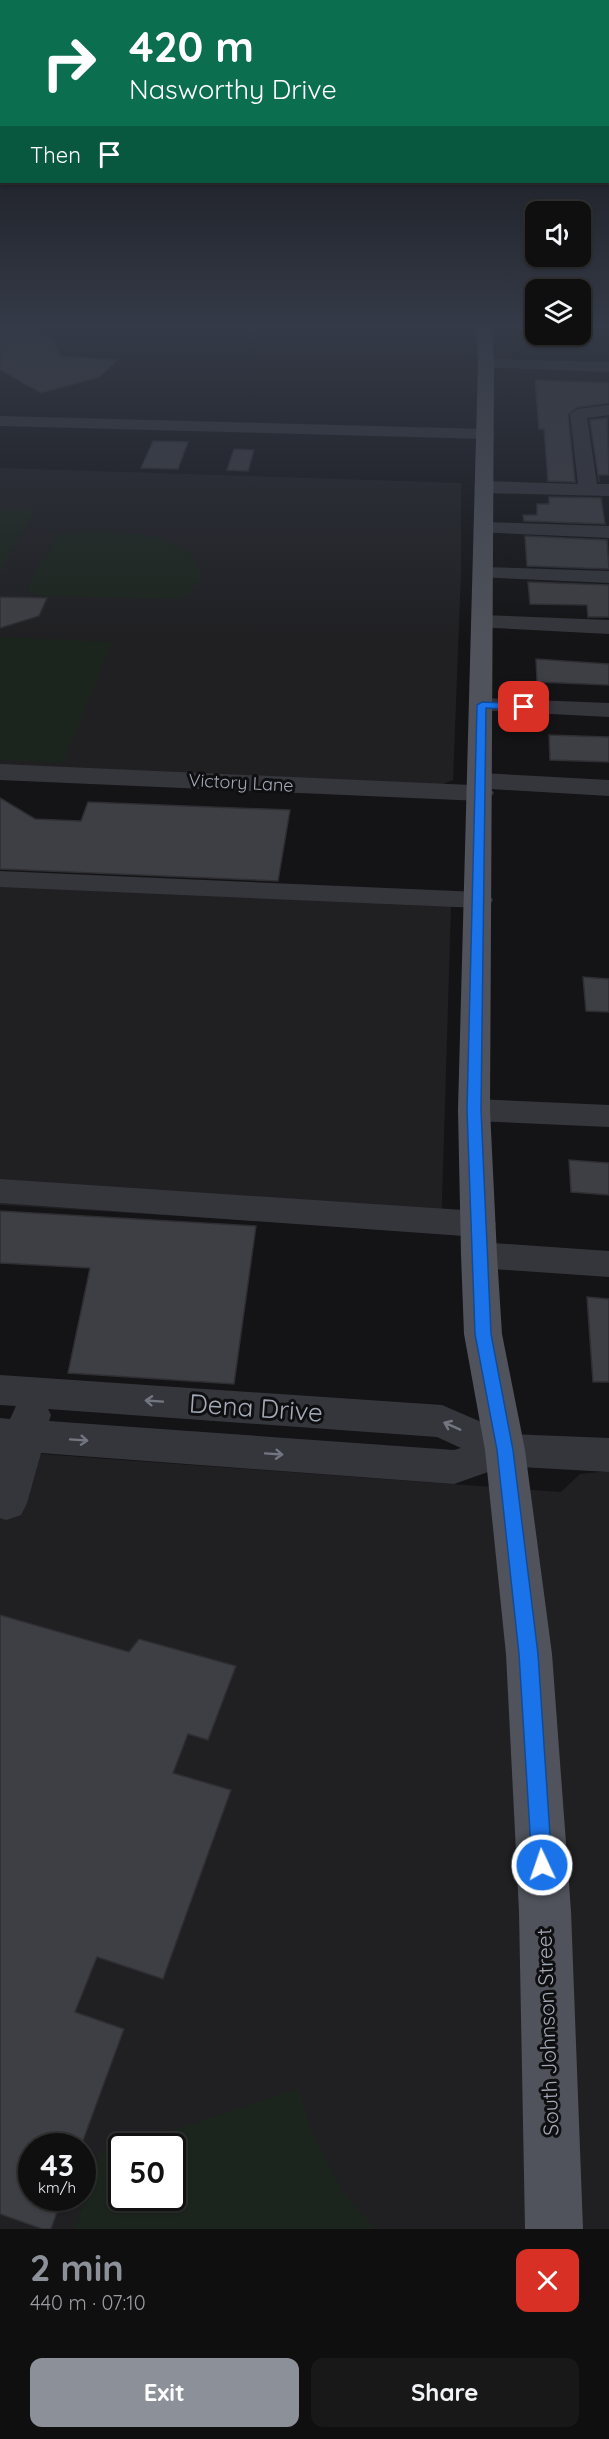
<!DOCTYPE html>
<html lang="en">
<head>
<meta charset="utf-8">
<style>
  :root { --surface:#0f0f10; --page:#181819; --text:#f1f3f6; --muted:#9b9c9f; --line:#2f2f30; --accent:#8c9099 }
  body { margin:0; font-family:Quicksand,sans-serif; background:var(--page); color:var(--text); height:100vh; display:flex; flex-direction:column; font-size:22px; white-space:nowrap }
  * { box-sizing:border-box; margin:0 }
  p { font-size:20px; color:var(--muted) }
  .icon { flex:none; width:33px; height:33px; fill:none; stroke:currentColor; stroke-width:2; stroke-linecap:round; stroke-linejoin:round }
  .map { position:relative; height:2229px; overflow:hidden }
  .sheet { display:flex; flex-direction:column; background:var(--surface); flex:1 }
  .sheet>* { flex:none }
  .hud { position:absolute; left:0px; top:0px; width:609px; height:183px; box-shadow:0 2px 4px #0004,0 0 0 2px var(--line); background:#0b6e4f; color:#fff; overflow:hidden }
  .buttons { position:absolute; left:525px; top:201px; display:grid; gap:12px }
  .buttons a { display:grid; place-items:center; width:66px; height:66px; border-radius:12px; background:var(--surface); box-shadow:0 2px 4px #0004,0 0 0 2px var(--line); font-size:30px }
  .speed { position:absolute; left:18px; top:2133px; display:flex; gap:12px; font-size:30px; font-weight:700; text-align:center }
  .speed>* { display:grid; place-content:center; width:78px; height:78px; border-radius:50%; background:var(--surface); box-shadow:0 2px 4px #0004,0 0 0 2px var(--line); line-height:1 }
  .speed small { font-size:15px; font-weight:400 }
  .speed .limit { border:3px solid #111; border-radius:9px; background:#fff; color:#111 }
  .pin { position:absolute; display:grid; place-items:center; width:51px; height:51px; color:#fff; margin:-26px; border-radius:12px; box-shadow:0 3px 9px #0006 }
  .me { position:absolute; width:66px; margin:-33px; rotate:357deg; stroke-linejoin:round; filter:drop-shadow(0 0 4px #0008) }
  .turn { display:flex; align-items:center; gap:21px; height:126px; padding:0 30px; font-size:27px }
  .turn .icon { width:78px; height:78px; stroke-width:2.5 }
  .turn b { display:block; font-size:42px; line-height:51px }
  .then { display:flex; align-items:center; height:57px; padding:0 30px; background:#0003; gap:12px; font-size:22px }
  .round { display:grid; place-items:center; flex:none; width:63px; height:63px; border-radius:12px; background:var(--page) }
  .overview { display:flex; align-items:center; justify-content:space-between; height:102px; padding:0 30px }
  h1 { font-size:36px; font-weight:700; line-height:45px; color:var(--accent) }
  .primary-button { display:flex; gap:12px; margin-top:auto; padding:12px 30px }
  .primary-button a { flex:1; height:69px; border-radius:12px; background:var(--accent); color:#fff; font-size:24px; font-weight:700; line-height:69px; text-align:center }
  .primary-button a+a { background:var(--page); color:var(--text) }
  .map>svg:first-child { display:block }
  .built { fill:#202023; fill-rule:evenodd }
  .green { fill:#1c251d }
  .building { fill:#3e3f44; stroke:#2e2e33; stroke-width:1.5 }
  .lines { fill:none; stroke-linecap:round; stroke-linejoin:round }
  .minor { fill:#35363c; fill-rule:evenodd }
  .major { fill:#50535b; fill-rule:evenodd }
  .oneway { stroke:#727680 }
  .route { fill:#1a73e8; stroke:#114b97; stroke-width:1.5 }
  .labels { text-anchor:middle; stroke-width:6; stroke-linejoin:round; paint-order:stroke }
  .far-street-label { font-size:18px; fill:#a4abb8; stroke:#0f0f11 }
  .street-label { font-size:21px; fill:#a4abb8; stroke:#0f0f11 }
  .near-street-label { font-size:26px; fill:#a4abb8; stroke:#0f0f11 }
</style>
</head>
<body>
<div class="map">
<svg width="609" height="2229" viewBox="0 0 609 2229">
  <rect width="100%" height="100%" fill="#141416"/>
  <g class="built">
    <polygon points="0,468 461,483 461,572 453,780 440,785 0,766"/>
    <polygon points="0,886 451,906 441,1232 0,1205"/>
    <path d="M0 1451 561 1492 580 1474 609 1471V2229H0ZM32 2146H82V2198H32ZM122 2146H172V2198H122Z"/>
  </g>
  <g class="green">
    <polygon points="0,509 36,509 0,573"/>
    <path d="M90 531C127 533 193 531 202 577L190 592 178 599 40 596 27 590 58 534Z"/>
    <polygon points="0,637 112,642 63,763 0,760"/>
    <polygon points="299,2089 312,2132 344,2193 375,2229 75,2229 101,2154 121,2147 122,2198 172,2198 172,2146 123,2146"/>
  </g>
  <g class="building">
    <polygon points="0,328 31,328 43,333 52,339 61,356 117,360 99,377 41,393 0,370"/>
    <polygon points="535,380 609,383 609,403 578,407 568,414 575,482 548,481 544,429 539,429"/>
    <polygon points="607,418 609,475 598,475 599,482 590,420"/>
    <polygon points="153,441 188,442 178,469 141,468"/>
    <polygon points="234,449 254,450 248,471 227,470"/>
    <polygon points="549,497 601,498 605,524 524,521 523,515 537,515 537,504 549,504"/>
    <polygon points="525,536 607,540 609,569 527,566"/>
    <polygon points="528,582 609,585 609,617 588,617 587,605 530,604"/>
    <polygon points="0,597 47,598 39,616 0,628"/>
    <polygon points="536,659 609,664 609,685 537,682"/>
    <polygon points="549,735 609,737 609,762 550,760"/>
    <polygon points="0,798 35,819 81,821 88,802 290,810 278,881 0,869"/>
    <polygon points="583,977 609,979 609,1012 586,1011"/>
    <polygon points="569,1160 609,1163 609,1195 571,1192"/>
    <polygon points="0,1211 256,1226 234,1384 68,1373 90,1268 0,1263"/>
    <polygon points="587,1297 609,1299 609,1382 593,1382"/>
    <polygon points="0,1615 129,1652 139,1639 236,1666 208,1740 188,1734 173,1773 231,1790 163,1979 97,1957 75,2012 124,2029 81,2146 32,2146 32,2198 62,2198 51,2229 42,2229 0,2214"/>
  </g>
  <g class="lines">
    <g class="minor">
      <polygon points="486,359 609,362 609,372 480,367 478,364"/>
      <polygon points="609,405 609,415 587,418 597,484 609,484 609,496 483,493 474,487 483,481 578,484 570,414 578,409"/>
      <polygon points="0,416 486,429 495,434 486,439 0,426"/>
      <polygon points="483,522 609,526 609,538 476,532 473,528"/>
      <polygon points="483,567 609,571 609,583 476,577 473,573 476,569"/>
      <polygon points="482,615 609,620 609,634 474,627 471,622 474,617"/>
      <polygon points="482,698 609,703 609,717 474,710 470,705 474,700"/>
      <polygon points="0,764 471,785 468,781 472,776 481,773 609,780 609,796 491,789 494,793 490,798 481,801 0,780"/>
      <polygon points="0,871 479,892 489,894 493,900 489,906 479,908 0,887"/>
      <polygon points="474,1099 609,1105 609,1127 474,1121 462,1118 458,1110 462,1102"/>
      <polygon points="0,1179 478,1211 491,1215 496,1224 491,1233 478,1237 0,1203"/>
      <polygon points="479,1242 609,1251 609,1277 479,1268 466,1264 461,1255 466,1246"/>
      <path d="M0 1375 442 1405 509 1434 609 1438V1472L505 1466 454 1484 41 1453 27 1503 21 1515 6 1520 0 1518V1418L10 1419 16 1406 0 1405ZM48 1409 437 1437 461 1448 454 1450 49 1421 51 1415Z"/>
    </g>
    <polygon class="major" points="476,328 492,328 494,364 490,1110 497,1255 502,1334 525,1450 552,1654 571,1911 583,2229 525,2229 519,1911 506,1654 485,1450 464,1334 461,1255 458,1110 478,364"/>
  </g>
  <defs><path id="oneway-shaft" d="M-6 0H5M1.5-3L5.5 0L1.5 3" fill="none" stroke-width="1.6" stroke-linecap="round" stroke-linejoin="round" transform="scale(1.5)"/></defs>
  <g class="oneway">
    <use href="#oneway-shaft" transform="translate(154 1401) rotate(-176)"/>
    <use href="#oneway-shaft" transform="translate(452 1426) rotate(-156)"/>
    <use href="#oneway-shaft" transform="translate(79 1440) rotate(4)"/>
    <use href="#oneway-shaft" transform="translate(274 1454) rotate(4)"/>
  </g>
  <linearGradient id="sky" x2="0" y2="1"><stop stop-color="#0b0b0c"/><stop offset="0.51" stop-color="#343a47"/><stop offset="1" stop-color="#343a47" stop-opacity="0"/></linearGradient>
  <rect width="609" height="640" fill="url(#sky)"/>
  <polygon class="route" points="482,702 524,704 529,707 524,710 486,708 481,1110 491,1334 513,1450 538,1654 552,1865 549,1872 542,1875 535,1872 532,1865 519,1654 497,1450 475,1334 467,1110 477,705"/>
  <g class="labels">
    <g class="far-street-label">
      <text transform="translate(241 783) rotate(3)" y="6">Victory Lane</text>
    </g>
    <g class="street-label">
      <text transform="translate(548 2032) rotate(-92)" y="7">South Johnson Street</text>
    </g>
    <g class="near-street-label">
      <text transform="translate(256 1408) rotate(4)" y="9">Dena Drive</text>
    </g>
  </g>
</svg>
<div class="buttons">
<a><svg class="icon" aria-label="sound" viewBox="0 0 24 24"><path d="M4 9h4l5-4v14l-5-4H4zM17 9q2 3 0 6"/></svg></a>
<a><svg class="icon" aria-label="layers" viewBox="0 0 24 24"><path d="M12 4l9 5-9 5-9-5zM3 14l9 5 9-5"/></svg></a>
</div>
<div class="speed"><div>43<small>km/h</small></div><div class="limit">50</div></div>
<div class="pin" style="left:524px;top:707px;background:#d93025"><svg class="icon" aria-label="arrive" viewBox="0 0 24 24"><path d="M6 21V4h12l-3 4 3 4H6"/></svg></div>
<svg class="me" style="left:542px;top:1865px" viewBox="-20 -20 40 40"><circle r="17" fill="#1a73e8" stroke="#fff" stroke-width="3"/><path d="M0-11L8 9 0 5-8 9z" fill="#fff"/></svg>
<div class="hud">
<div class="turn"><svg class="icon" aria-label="right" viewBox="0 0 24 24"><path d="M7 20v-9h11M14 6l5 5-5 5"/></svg><div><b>420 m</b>Nasworthy Drive</div></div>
<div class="then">Then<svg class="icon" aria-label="arrive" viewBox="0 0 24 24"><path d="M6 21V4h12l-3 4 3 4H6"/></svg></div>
</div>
</div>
<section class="sheet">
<div class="overview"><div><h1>2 min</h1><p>440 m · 07:10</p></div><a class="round" style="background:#d93025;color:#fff"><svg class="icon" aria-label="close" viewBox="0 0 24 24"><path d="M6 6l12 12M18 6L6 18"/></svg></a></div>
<div class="primary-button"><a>Exit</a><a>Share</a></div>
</section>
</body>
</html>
